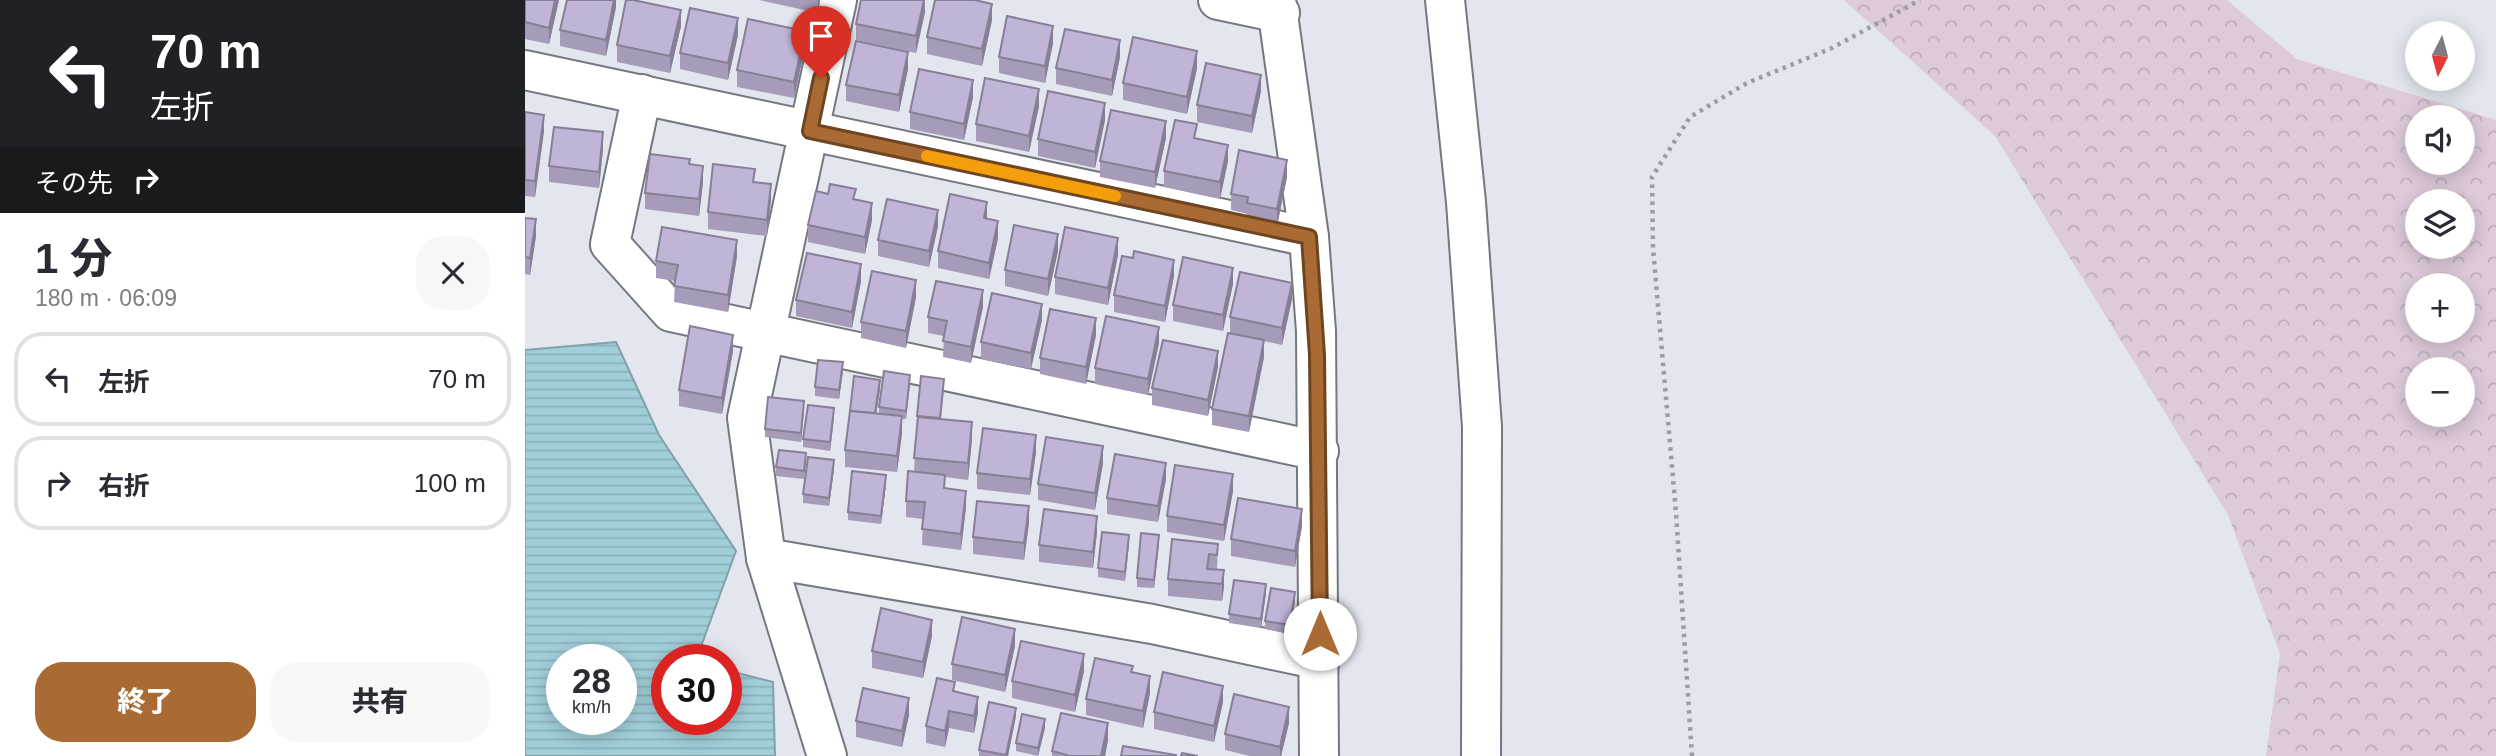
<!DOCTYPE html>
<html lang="ja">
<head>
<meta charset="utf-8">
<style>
  :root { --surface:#fff; --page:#f7f7f7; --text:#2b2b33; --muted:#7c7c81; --line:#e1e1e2; --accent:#aa6a33 }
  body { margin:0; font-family:Arial,"Noto Sans JP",sans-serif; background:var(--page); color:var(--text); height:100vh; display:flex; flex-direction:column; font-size:26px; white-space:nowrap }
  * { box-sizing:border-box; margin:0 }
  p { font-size:23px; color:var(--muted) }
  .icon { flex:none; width:38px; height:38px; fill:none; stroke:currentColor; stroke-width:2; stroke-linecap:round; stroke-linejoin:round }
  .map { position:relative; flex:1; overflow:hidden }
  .details { display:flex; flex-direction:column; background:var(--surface); width:525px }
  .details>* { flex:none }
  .guide { background:#202124; color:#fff; overflow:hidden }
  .needle { width:46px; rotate:186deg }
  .buttons { position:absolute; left:1880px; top:21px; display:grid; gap:14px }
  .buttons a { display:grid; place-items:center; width:70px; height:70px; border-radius:50%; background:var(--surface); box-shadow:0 4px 18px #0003; font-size:35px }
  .speed { position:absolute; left:21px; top:644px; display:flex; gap:14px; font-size:35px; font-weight:700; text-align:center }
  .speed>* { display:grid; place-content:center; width:91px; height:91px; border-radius:50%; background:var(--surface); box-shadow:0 4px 18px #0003; line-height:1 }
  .speed small { font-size:18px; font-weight:400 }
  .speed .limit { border:10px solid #d22; background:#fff; color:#111 }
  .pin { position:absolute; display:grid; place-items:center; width:60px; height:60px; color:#fff; margin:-72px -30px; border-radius:50% 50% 50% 0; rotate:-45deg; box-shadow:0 0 7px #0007 }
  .pin .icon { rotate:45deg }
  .me { position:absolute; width:77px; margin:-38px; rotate:0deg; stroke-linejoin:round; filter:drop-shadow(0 0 5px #0008) }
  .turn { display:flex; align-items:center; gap:24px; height:147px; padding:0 35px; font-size:32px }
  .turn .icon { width:91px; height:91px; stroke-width:2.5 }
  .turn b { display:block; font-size:49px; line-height:60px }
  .then { display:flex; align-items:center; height:66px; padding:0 35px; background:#0003; gap:14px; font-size:26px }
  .round { display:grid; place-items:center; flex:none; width:74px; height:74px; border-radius:28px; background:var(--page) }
  .overview { display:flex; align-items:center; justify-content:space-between; height:119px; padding:0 35px }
  h1 { font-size:42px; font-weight:800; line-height:52px }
  .primary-button { display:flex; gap:14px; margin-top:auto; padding:14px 35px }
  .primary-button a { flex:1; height:80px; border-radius:28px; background:var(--accent); color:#fff; font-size:28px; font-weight:800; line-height:80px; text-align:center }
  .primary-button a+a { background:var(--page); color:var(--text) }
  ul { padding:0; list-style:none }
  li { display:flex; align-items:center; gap:21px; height:94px; margin:0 14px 10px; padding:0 21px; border:4px solid var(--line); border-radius:28px }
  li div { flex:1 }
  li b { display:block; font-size:26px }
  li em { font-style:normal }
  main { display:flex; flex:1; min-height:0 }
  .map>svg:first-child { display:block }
  .forest { fill:url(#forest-crowns); fill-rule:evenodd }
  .water { fill:url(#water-rules); stroke:#81a1a9; stroke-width:2; fill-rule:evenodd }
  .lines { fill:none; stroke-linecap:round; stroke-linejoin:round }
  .minor-casing { stroke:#76787f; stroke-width:42 }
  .path { stroke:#9b9da3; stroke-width:4.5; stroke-dasharray:3.5 5; stroke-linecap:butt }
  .minor { stroke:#fff; stroke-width:38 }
  .wall { fill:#a69cb9 }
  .shaded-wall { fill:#877f96 }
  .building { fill:#c1b5d7; stroke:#877f96; stroke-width:2 }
  .route-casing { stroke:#6e4521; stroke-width:18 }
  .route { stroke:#aa6a33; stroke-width:12 }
  .slow { stroke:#f59e0b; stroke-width:12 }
</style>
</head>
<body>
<main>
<section class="details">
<div class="guide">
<div class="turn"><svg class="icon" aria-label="left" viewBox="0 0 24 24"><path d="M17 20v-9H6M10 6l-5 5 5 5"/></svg><div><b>70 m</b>左折</div></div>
<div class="then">その先<svg class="icon" aria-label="right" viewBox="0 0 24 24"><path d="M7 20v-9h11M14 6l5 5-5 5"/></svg></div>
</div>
<div class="overview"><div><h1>1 分</h1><p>180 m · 06:09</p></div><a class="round"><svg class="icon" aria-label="close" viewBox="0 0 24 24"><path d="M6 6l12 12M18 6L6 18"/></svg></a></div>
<ul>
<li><svg class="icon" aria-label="left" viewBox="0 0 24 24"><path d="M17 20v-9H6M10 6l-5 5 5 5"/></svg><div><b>左折</b></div><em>70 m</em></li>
<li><svg class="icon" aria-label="right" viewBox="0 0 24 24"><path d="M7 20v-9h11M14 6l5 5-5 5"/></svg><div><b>右折</b></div><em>100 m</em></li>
</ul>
<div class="primary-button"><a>終了</a><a>共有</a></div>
</section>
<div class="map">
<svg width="1971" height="756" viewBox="0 0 1971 756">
  <defs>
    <pattern id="forest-crowns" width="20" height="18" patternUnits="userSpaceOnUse" patternTransform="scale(1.75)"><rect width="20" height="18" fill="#ddcada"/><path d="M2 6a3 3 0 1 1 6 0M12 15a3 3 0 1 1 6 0" fill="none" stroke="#beaebc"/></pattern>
    <pattern id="water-rules" width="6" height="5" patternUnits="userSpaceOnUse" patternTransform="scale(1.75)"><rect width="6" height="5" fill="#a1cfd9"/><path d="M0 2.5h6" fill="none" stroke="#8bb2bb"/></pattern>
  </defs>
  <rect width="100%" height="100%" fill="#e3e6ee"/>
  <path class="forest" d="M1319 0H1702L1772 59 1971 120V756H1741L1755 654 1703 515 1470 136ZM1892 117H1937V163H1892ZM1892 201H1937V247H1892ZM1892 285H1937V331H1892ZM1892 369H1937V415H1892Z"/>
  <path class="water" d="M91 342 134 435 211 551 171 660H142V719H201V670L248 682 250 756H0V350ZM37 660H96V719H37Z"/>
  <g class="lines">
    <g class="minor-casing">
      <g id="minor">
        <polyline points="693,0 755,13"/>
        <polyline points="751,0 784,237 791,331 794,756"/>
        <polyline points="920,0 941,202 957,427 956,756"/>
        <polyline points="0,70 784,237"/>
        <polyline points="117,94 85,244 146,312 794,451"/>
        <polyline points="241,558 627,624 795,660"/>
        <polyline points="302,756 241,558 222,418 312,0"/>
      </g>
    </g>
    <polyline class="path" points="1167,756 1151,513 1128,248 1127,177 1165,117 1222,83 1307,48 1395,0"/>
    <use href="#minor" class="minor"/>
  </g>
  <g class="wall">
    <polygon points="0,0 34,0 24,44 0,39"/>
    <polygon points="91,0 91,7 81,56 35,46 35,30"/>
    <polygon points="234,0 295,0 293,13"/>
    <polygon points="400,0 400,12 391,53 331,40 331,24"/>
    <polygon points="467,20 457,66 402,54 402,37"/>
    <polygon points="156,26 145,73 92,62 92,45"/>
    <polygon points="213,35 203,80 155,69 155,53"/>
    <polygon points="528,43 520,83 474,73 474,57"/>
    <polygon points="280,47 269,98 212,87 212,70"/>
    <polygon points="595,57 587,96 531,84 531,68"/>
    <polygon points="672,68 662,114 598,100 598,83"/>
    <polygon points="383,69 374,112 321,101 321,85"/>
    <polygon points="736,91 727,133 672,122 672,105"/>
    <polygon points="448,97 439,140 385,129 385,112"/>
    <polygon points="514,106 504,152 451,141 451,124"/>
    <polygon points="0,112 19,131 10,197 0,196"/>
    <polygon points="580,120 570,168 513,156 513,139"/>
    <polygon points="641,138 630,188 575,177 575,161"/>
    <polygon points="672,138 703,161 695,199 639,187 639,171"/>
    <polygon points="78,149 74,188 24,182 24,166"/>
    <polygon points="165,164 178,182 174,216 120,209 120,193"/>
    <polygon points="762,177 752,226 722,220 722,214 706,210 706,194"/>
    <polygon points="230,182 246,200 242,236 183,229 183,212"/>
    <polygon points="331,200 347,220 340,254 283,242 283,225"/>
    <polygon points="0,218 11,236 5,275 0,274"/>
    <polygon points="462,219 473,238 464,279 413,268 413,251"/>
    <polygon points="413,226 404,267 353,256 353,240"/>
    <polygon points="533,251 523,296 480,286 480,270"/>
    <polygon points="593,255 583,305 530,294 530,277"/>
    <polygon points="212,256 203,312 149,302 150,281 131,278 131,261"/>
    <polygon points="649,276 640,322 589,312 589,295"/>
    <polygon points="336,281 327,328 271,316 271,300"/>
    <polygon points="708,284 698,331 648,321 648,305"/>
    <polygon points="391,297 381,348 336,338 336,322"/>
    <polygon points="767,299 757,345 739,341 739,357 724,432 687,425 687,409 705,334 705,317"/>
    <polygon points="458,307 446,363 418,357 419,336 403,333 403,317"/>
    <polygon points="517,320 506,369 456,359 456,342"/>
    <polygon points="571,335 561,384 515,374 515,358"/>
    <polygon points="634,343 623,395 570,384 570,368"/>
    <polygon points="208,351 197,414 154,406 154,390"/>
    <polygon points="693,367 683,416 627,405 627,388"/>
    <polygon points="318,371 314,399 290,396 290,387"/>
    <polygon points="385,383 381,419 377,419 377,433 372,472 320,467 320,450 355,389 351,414 354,414 354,407"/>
    <polygon points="419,388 416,419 447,439 443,480 420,477 420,488 441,507 436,550 397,545 398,519 381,517 381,501 389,472 392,416"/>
    <polygon points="279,410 276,442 240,437 240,429"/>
    <polygon points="309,417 305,451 278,447 278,439"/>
    <polygon points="511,452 505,495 452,489 452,473"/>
    <polygon points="281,462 279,479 251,476 251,467"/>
    <polygon points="578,463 570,510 513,500 513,484"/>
    <polygon points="309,469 304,506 278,503 278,494"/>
    <polygon points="641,479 633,522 582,514 582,498"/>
    <polygon points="361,484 356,524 323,520 323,512"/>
    <polygon points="708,491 699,541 642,532 642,516"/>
    <polygon points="504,523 499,560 448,554 448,537"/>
    <polygon points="777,526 770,567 706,556 706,539"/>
    <polygon points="572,532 568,568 514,562 514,545"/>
    <polygon points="634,543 629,588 612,587 612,578"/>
    <polygon points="604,544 600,581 573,577 573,568"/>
    <polygon points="693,544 692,570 699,587 697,601 643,596 643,579"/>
    <polygon points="741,593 736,628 704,623 704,614"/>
    <polygon points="770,601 765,634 740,629 740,621"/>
    <polygon points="407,636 398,678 347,668 347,651"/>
    <polygon points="490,646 480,692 427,680 427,664"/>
    <polygon points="559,671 550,712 487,698 487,681"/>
    <polygon points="430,692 453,713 449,733 424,728 420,747 401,743 401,726"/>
    <polygon points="625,693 618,728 561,715 561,699"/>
    <polygon points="698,702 689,742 629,729 629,712"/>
    <polygon points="384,715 377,747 331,737 331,721"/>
    <polygon points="491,716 483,756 454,756 454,750"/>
    <polygon points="764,723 756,756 725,756 700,750 700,734"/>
    <polygon points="520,728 513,756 491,751 491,743"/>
    <polygon points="583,740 580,756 527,756 527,751"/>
  </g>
  <g class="shaded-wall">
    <polygon points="30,0 34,0 24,44 24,28"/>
    <polygon points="89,0 91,0 91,7 81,56 81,40"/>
    <polygon points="293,0 295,0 293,13"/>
    <polygon points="399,0 400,12 391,53 391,36"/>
    <polygon points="467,4 467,20 457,66 457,49"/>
    <polygon points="156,10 156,26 145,73 145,56"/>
    <polygon points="213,18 213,35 203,80 203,63"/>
    <polygon points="528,26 528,43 520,83 520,66"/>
    <polygon points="280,31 280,47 269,98 269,82"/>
    <polygon points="595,40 595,57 587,96 587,80"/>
    <polygon points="672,51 672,68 662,114 662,97"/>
    <polygon points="383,52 383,69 374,112 374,95"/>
    <polygon points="736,75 736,91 727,133 727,116"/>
    <polygon points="448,80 448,97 439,140 439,124"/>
    <polygon points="514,89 514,106 504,152 504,136"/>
    <polygon points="580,103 580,120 570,168 570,152"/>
    <polygon points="19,115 19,131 10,197 10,181"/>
    <polygon points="641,121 641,138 630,188 630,172"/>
    <polygon points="78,132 78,149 74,188 74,172"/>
    <polygon points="703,145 703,161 695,199 695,182"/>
    <polygon points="762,160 762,177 752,226 752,209"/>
    <polygon points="178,166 178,182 174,216 174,199"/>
    <polygon points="246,184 246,200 242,236 242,220"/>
    <polygon points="462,202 462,219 459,218"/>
    <polygon points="347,203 347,220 340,254 340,237"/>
    <polygon points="413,210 413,226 404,267 404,251"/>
    <polygon points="11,219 11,236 5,275 5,258"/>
    <polygon points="473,221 473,238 464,279 464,263"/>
    <polygon points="533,234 533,251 523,296 523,279"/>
    <polygon points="593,238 593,255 583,305 583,288"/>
    <polygon points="212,240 212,256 203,312 203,295"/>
    <polygon points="649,260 649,276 640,322 640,306"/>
    <polygon points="336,264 336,281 327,328 327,312"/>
    <polygon points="708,268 708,284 698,331 698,315"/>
    <polygon points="391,280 391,297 381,348 381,331"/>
    <polygon points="767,283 767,299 757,345 757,328"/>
    <polygon points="458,290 458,307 446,363 446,347"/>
    <polygon points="517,304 517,320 506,369 506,353"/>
    <polygon points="571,318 571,335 561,384 561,367"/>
    <polygon points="634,327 634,343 623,395 623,379"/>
    <polygon points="208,335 208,351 197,414 197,398"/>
    <polygon points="739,340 739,357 724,432 724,416"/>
    <polygon points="693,351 693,367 683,416 683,400"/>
    <polygon points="318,362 318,371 314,399 314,390"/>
    <polygon points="385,375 385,383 381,419 381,411"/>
    <polygon points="355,380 355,389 350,423 350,415"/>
    <polygon points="279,401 279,410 276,442 276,433"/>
    <polygon points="309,408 309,417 305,451 305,442"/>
    <polygon points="377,416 377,433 372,472 372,456"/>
    <polygon points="447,422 447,439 443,480 443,463"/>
    <polygon points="511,435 511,452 505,495 505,479"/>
    <polygon points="578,446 578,463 570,510 570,493"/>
    <polygon points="309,460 309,469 304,506 304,498"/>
    <polygon points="641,463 641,479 633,522 633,506"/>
    <polygon points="708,474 708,491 699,541 699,525"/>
    <polygon points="361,475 361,484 356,524 356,516"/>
    <polygon points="441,491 441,507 436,550 436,534"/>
    <polygon points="504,506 504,523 499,560 499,543"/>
    <polygon points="777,509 777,526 770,567 770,551"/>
    <polygon points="572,516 572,532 568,568 568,552"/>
    <polygon points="604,535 604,544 600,581 600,572"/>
    <polygon points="634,535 634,543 629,588 629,580"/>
    <polygon points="699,570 699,587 697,601 697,584"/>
    <polygon points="741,584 741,593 736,628 736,619"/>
    <polygon points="770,592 770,601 765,634 765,625"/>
    <polygon points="407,620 407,636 398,678 398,662"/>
    <polygon points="490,629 490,646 480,692 480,675"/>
    <polygon points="559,654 559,671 550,712 550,695"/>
    <polygon points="625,676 625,693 618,728 618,711"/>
    <polygon points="698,686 698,702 689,742 689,726"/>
    <polygon points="453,697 453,713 449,733 449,716"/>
    <polygon points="384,698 384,715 377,747 377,731"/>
    <polygon points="764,707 764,723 756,756 755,756 755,747"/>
    <polygon points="491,708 491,716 483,756 481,756"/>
    <polygon points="424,711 424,728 420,747 420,731"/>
    <polygon points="520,719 520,728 513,756 513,748"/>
    <polygon points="583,723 583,740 580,756 576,756"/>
  </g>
  <g class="building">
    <polygon points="0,0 30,0 24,28 0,22"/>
    <polygon points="42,0 89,0 81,40 35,30"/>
    <polygon points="101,0 108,0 156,10 145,56 92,45"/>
    <polygon points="336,0 399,0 391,36 331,24"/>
    <polygon points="410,0 450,0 467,4 457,49 402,37"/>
    <polygon points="165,8 213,18 203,63 155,53"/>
    <polygon points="482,16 528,26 520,66 474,57"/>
    <polygon points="223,19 280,31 269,82 212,70"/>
    <polygon points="540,29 595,40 587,80 531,68"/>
    <polygon points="608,37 672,51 662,97 598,83"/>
    <polygon points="331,41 383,52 374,95 321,85"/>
    <polygon points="681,63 736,75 727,116 672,105"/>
    <polygon points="394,69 448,80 439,124 385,112"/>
    <polygon points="460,78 514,89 504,136 451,124"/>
    <polygon points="523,91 580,103 570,152 513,139"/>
    <polygon points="586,110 641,121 630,172 575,161"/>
    <polygon points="0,112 19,115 10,181 0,180"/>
    <polygon points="650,120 672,124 669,138 703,145 695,182 639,171"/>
    <polygon points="29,127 78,132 74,172 24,166"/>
    <polygon points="714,150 762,160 752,209 722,203 723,197 706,194"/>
    <polygon points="125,154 165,159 164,164 178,166 174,199 120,193"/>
    <polygon points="188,164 230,169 228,182 246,184 242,220 183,212"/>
    <polygon points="305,184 331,189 328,199 347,203 340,237 283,225 291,191 303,194"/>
    <polygon points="425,194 462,202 459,218 473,221 464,263 413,251"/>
    <polygon points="362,199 413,210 404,251 353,240"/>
    <polygon points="0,218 11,219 5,258 0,257"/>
    <polygon points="489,225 533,234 523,279 480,270"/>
    <polygon points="137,227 212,240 203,295 149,286 153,265 131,261"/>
    <polygon points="540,227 593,238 583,288 530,277"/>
    <polygon points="609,251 649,260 640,306 589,295 597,256 608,258"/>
    <polygon points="282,253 336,264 327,312 271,300"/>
    <polygon points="658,257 708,268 698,315 648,305"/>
    <polygon points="347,271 391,280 381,331 336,322"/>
    <polygon points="715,272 767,283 757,328 705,317"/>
    <polygon points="411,281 458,290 446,347 418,341 422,321 403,317"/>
    <polygon points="467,293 517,304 506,353 456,342"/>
    <polygon points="525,309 571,318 561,367 515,358"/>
    <polygon points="581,316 634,327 623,379 570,368"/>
    <polygon points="165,326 208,335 197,398 154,390"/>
    <polygon points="703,333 739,340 724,416 687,409"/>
    <polygon points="638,340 693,351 683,400 627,388"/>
    <polygon points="293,360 318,362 314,390 290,387"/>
    <polygon points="359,371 385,375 381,411 354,407"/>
    <polygon points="329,376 355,380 350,413 325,411"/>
    <polygon points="396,376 419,379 415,418 392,416"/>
    <polygon points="243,397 279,401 276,433 240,429"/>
    <polygon points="283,405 309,408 305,442 278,439"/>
    <polygon points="325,411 377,416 372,456 320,450"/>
    <polygon points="393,417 447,422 443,463 389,458"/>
    <polygon points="458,428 511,435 505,479 452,473"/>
    <polygon points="521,437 578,446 570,493 513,484"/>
    <polygon points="254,450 281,453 279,471 251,467"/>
    <polygon points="590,454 641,463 633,506 582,498"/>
    <polygon points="283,457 309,460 304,498 278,494"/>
    <polygon points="650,465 708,474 699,525 642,516"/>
    <polygon points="327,471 361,475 356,516 323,512"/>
    <polygon points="383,471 420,475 419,488 441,491 436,534 397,529 400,502 381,501"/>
    <polygon points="713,498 777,509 770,551 706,539"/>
    <polygon points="452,501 504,506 499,543 448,537"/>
    <polygon points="519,509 572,516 568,552 514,545"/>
    <polygon points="577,532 604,535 600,572 573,568"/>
    <polygon points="616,533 634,535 629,580 612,578"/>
    <polygon points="647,539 693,544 692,555 684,554 682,569 699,570 697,584 643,579"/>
    <polygon points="709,580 741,584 736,619 704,614"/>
    <polygon points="746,588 770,592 765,625 740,621"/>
    <polygon points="356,608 407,620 398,662 347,651"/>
    <polygon points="437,617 490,629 480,675 427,664"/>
    <polygon points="496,641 559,654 550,695 487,681"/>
    <polygon points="570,658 608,666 606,672 625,676 618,711 561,699"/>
    <polygon points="638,672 698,686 689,726 629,712"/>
    <polygon points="412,678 430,682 428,691 453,697 449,716 424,711 420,731 401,726"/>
    <polygon points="338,688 384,698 377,731 331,721"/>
    <polygon points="709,694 764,707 755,747 700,734"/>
    <polygon points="464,702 491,708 481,755 454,750"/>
    <polygon points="536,713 583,723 576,756 542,756 542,755 527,751"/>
    <polygon points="497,714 520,719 513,748 491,743"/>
    <polygon points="598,746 651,755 651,756 596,756"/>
    <polygon points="657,753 673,756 656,756"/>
  </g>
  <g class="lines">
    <g class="route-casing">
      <polyline id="route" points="296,78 285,131 784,237 792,355 795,634"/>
    </g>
    <use href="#route" class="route"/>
    <polyline class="slow" points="402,156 590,196"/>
  </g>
</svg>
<div class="buttons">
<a><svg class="needle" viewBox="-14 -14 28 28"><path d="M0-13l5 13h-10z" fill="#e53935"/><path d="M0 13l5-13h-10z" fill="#7c7c81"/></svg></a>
<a><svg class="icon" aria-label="sound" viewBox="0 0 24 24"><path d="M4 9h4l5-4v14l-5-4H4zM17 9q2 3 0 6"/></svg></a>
<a><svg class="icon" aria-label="layers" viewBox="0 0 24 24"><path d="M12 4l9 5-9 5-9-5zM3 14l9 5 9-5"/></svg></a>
<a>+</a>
<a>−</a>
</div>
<div class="speed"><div>28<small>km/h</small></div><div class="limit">30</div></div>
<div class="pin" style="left:296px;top:78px;background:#d93025"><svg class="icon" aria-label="arrive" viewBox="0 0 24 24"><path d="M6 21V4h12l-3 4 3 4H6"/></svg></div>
<svg class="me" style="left:795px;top:634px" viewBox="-20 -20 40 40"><circle r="19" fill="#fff"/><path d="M0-13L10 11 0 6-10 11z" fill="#aa6a33"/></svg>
</div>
</main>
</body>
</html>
